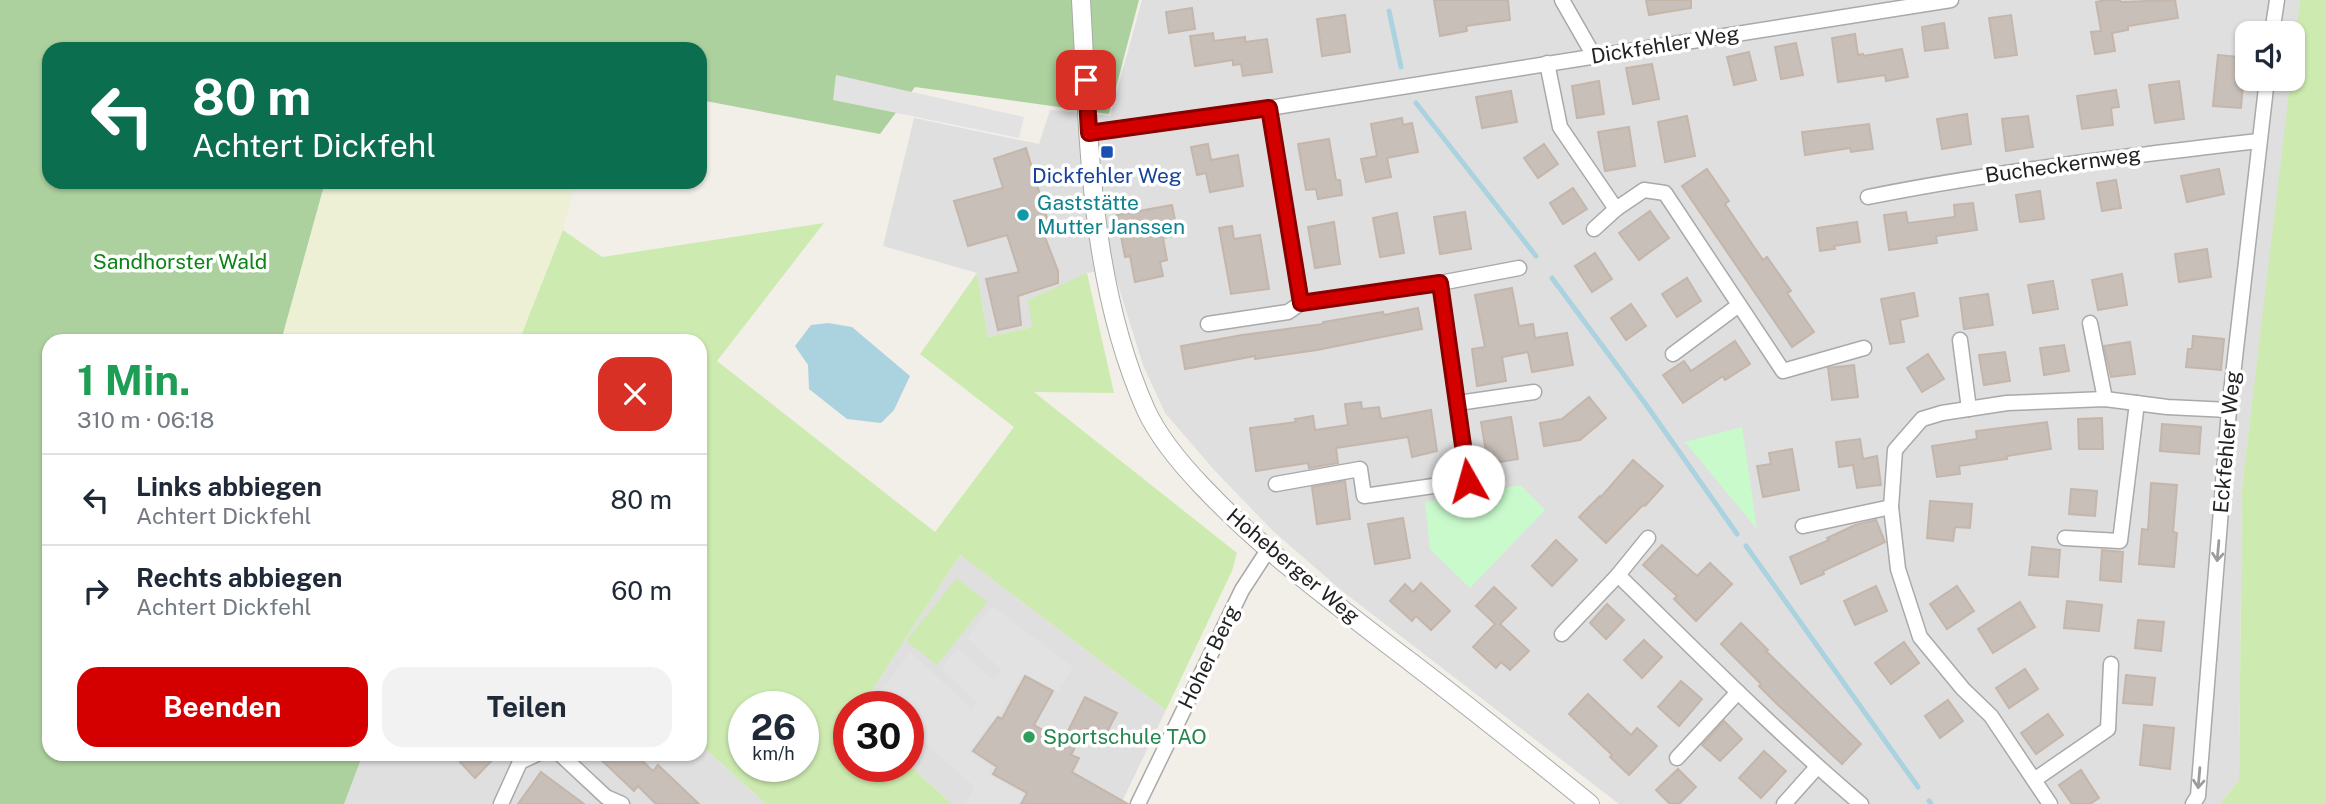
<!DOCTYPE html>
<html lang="de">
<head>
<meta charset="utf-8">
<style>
  :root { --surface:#fff; --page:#f2f2f3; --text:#1f2937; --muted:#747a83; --line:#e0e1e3; --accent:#d40000 }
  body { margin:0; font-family:"Public Sans",sans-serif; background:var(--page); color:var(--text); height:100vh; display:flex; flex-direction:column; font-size:26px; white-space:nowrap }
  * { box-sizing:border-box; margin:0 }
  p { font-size:23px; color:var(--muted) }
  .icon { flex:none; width:38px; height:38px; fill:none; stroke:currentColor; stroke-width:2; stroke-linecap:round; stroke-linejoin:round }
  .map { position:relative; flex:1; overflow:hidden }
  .panel { position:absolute; left:42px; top:334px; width:665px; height:427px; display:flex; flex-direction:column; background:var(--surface); border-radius:21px; box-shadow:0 2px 5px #0004 }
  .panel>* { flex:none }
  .top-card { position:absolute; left:42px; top:42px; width:665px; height:147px; border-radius:21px; box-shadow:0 2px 5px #0004; background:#0b6e4f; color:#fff; overflow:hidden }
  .tools { position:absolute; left:2235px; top:21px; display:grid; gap:14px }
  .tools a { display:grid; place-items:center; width:70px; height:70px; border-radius:14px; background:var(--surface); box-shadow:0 2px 5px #0004; font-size:35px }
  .speed { position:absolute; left:728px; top:691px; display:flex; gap:14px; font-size:35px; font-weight:700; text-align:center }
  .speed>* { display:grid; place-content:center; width:91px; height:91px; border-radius:50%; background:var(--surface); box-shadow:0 2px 5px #0004; line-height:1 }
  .speed small { font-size:18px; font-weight:400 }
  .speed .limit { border:10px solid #d22; background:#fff; color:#111 }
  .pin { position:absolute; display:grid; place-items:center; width:60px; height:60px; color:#fff; margin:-30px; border-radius:14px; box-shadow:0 4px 10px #0006 }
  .me { position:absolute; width:77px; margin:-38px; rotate:353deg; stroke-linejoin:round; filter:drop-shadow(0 0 5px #0008) }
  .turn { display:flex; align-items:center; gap:24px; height:147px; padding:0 35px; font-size:32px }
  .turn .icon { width:91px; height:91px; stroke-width:2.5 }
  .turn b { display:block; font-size:49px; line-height:60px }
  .round { display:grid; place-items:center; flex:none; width:74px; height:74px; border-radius:21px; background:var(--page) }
  .overview { display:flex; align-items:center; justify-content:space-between; height:119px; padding:0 35px }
  h1 { font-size:42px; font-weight:700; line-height:52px; color:#1e9e55 }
  .button { display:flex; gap:14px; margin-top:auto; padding:14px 35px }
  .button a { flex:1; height:80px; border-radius:21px; background:var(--accent); color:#fff; font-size:28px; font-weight:700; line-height:80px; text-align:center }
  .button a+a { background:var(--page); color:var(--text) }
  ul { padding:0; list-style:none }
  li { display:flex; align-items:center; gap:21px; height:91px; padding:0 35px; border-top:2px solid var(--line) }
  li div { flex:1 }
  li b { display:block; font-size:26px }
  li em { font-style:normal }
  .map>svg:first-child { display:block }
  .residential { fill:#e0dfdf }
  .farmland { fill:#eef0d5 }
  .grass { fill:#cdebb0; fill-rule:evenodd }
  .forest { fill:#add19e }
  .park { fill:#c8facc }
  .parking { fill:#e2e2e2 }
  .water { fill:#aad3df }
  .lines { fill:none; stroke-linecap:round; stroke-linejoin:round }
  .stream { stroke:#aad3df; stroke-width:5 }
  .building { fill:#c7bfb8; stroke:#c4b6ab; stroke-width:2 }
  .minor-casing { stroke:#a9a9a9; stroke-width:17 }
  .tertiary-casing { stroke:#a9a9a9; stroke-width:20 }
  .minor { stroke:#fff; stroke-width:14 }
  .tertiary { stroke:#fff; stroke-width:18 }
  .oneway { stroke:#9c9c9c }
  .route-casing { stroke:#8a0000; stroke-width:18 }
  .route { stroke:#d40000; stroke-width:12 }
  .transit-dot { fill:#1a4fb4; stroke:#fff; stroke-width:2.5 }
  .culture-dot { fill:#0f9aa8; stroke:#fff; stroke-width:2.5 }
  .leisure-dot { fill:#2e9e5b; stroke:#fff; stroke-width:2.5 }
  .labels { text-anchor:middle; stroke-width:7; stroke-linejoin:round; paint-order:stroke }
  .street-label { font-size:21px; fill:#222; stroke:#fff }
  .transit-label { font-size:21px; fill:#164399; stroke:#fff }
  .culture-label { font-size:21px; fill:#0d838f; stroke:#fff; text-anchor:start }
  .park-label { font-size:21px; fill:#0c8416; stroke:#fff }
  .leisure-label { font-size:21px; fill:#27864d; stroke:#fff; text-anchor:start }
</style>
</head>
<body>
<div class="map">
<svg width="2326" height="804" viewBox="0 0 2326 804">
  <rect width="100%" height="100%" fill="#f2efe9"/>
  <g class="residential">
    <polygon points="1142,0 2300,0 2293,70 2292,33 2247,33 2247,79 2292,79 2242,487 2239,780 2220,804 1619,804 1342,591 1272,530 1216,472 1165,413 1143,365 1113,269 1087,273 1032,327 988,337 977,273 883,246 914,118 1039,144 1050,110 1110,116"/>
    <polygon points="960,555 1166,710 1121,804 952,804 908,764 908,707 861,707"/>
    <polygon points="700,744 766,804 344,804 363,754 700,754"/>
  </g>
  <polygon class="farmland" points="325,182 575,182 563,230 519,341 281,341"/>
  <g class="grass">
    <polygon points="2300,0 2326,0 2326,804 2220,804 2239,780 2242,487"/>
    <path d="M824 223 717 361 935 532 1014 427 920 354 977 273 988 337 1032 327 1028 300 1087 273 1114 393 1034 392 1237 553 1232 571 1166 710 960 555 861 707H849V766H908V764L952 804H766L700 744V341H519L563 230 602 257ZM744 707H803V766H744Z"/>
    <polygon points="957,578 987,602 937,665 906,641"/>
  </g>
  <polygon class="forest" points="0,0 1139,0 1109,114 915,87 880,134 700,100 700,49 49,49 49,182 325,182 281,341 49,341 49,754 363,754 344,804 0,804"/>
  <g class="park">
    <polygon points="1742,427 1757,529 1685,442"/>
    <polygon points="1521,485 1545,510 1470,588 1430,549 1425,502"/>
  </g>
  <g class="parking">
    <polygon points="836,75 1024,117 1019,138 833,100"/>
    <polygon points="992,606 1073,667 1057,693 1024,673 1003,708 984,730 970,752 991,767 988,775 1023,794 1018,804 965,804 975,787 908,728 908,707 885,707 875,699 910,652 972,709 976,702 941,668 958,648 993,680 1002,670 967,638"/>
  </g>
  <polygon class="water" points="828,323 852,327 910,376 894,410 881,423 847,419 809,389 808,365 795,346 811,325"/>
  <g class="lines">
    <g class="stream">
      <polyline points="1389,11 1401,67"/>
      <polyline points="1416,103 1536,256"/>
      <polyline points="1552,278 1647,406 1737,534"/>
      <polyline points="1746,546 1918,787"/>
      <polyline points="1929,801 1931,804"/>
    </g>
  </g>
  <g class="building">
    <polygon points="1434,0 1508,0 1510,20 1466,26 1467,31 1440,36"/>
    <polygon points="1646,0 1691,0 1691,8 1649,15"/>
    <polygon points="2106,0 2120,0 2121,2 2175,0 2178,18 2128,26 2128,30 2112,33 2115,51 2095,54 2091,32 2101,31 2096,2"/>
    <polygon points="1192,8 1195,29 1169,33 1166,12"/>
    <polygon points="1345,15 1350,52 1322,56 1317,19"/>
    <polygon points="2011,15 2017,55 1995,58 1989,18"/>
    <polygon points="1944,23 1948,48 1925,51 1922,27"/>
    <polygon points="1213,33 1214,41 1245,37 1245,42 1267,39 1272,72 1243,76 1241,64 1233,65 1233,60 1195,66 1190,36"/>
    <polygon points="1855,34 1858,55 1863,54 1864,56 1902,49 1908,77 1886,81 1885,75 1838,82 1832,38"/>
    <polygon points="1796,43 1803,75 1781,79 1775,47"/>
    <polygon points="1749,52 1756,80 1734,85 1727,57"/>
    <polygon points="2218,55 2238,57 2236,82 2243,83 2241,108 2213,106"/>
    <polygon points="1652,64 1659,99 1633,104 1626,68"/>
    <polygon points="1599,81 1604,114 1577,118 1572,86"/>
    <polygon points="2179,81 2184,119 2155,123 2149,85"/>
    <polygon points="2116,90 2119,107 2111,108 2113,125 2082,129 2077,96"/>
    <polygon points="1511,91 1517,122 1482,128 1476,97"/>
    <polygon points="1967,114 1971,144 1942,149 1937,119"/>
    <polygon points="1687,116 1695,156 1665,162 1658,122"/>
    <polygon points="2028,116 2033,147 2006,151 2002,119"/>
    <polygon points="1402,118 1403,125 1412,123 1418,152 1387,158 1391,177 1366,182 1361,159 1377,156 1371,124"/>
    <polygon points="1869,124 1873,149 1851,152 1850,148 1805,155 1802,132"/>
    <polygon points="1629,127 1635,166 1605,171 1598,132"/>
    <polygon points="1329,139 1336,180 1340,180 1342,195 1318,199 1316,189 1306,190 1298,144"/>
    <polygon points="1208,144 1211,160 1238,155 1243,186 1210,192 1206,173 1197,175 1191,147"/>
    <polygon points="1544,144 1558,164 1538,178 1524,158"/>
    <polygon points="1026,148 1050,228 1043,232 1058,271 1058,283 1018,296 1021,325 998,330 986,279 1019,272 1007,235 968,246 954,201 1003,188 994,159"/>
    <polygon points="1707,169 1729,201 1725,204 1763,260 1767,257 1791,291 1787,293 1814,332 1792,347 1682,186"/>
    <polygon points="2219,169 2224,194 2187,202 2181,176"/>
    <polygon points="2116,180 2121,208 2102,211 2097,183"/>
    <polygon points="1573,188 1587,209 1563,224 1550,203"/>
    <polygon points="2040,191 2044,219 2020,222 2016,195"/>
    <polygon points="1973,203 1977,230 1936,236 1937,243 1889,250 1884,215 1906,212 1908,223 1955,217 1954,205"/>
    <polygon points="1172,205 1178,235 1163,238 1167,260 1160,262 1163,276 1135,282 1130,256 1125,257 1117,215"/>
    <polygon points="1650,211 1669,238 1639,260 1619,233"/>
    <polygon points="1465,212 1471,249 1440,254 1434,217"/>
    <polygon points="1397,213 1404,253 1380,257 1373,218"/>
    <polygon points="1334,222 1340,264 1315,268 1308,227"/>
    <polygon points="1857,222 1860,242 1834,246 1835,249 1820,251 1817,228"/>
    <polygon points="1232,226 1234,239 1260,235 1269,289 1231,294 1219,228"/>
    <polygon points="2207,249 2211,277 2179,282 2175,254"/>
    <polygon points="1595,253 1612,279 1592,292 1575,266"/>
    <polygon points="2122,274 2127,305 2098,310 2092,280"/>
    <polygon points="1687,278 1701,301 1677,317 1662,294"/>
    <polygon points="2053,281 2058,309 2033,313 2028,285"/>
    <polygon points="1512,288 1519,326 1533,324 1535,338 1567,333 1573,365 1532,372 1528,352 1502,357 1506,381 1477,386 1472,349 1485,347 1475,295"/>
    <polygon points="1914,293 1918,316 1900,320 1904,342 1890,344 1881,299"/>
    <polygon points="1988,294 1993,325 1964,329 1960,298"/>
    <polygon points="1631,304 1646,326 1626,340 1611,318"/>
    <polygon points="1418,308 1422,329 1317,350 1255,359 1255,356 1185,369 1181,346 1242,335 1323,324 1323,322 1383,312 1384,315"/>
    <polygon points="2193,336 2224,339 2221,370 2186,367 2188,349 2192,349"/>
    <polygon points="1735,341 1750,364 1725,380 1723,376 1683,403 1663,375 1684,361 1691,371"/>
    <polygon points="2130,342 2135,374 2111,377 2104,346"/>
    <polygon points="2064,345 2069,371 2044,375 2040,348"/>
    <polygon points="2005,352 2010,381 1984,385 1979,355"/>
    <polygon points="1928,354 1944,379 1922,392 1907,368"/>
    <polygon points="1854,365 1858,397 1832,400 1828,368"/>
    <polygon points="1589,397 1606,418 1580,440 1544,446 1540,423 1562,419"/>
    <polygon points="1361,402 1362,409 1379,407 1381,419 1431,410 1437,451 1412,457 1408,437 1336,448 1338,463 1309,468 1308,463 1256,471 1250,428 1296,422 1295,419 1313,416 1315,430 1348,425 1345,404"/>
    <polygon points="1511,417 1518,459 1488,464 1481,422"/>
    <polygon points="2102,418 2103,449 2079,449 2078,419"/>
    <polygon points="2047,422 2051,449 2007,456 2007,459 1959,466 1960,474 1937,477 1932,446 1977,439 1976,431"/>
    <polygon points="2162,424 2201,427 2199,454 2160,451"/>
    <polygon points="1860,439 1863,459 1877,456 1881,485 1857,488 1853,465 1839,467 1836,442"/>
    <polygon points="1792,449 1799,490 1763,497 1757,466 1771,464 1769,453"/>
    <polygon points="1633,460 1663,486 1645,506 1643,505 1606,543 1579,517 1600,496 1601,497"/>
    <polygon points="1345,481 1350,519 1317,524 1312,487"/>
    <polygon points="2151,483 2177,485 2173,532 2177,533 2174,567 2139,564 2142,529 2148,530"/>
    <polygon points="2071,489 2097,491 2095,516 2069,514"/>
    <polygon points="1930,501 1972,504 1970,528 1955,527 1953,541 1927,538"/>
    <polygon points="1403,518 1410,558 1375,564 1368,524"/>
    <polygon points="1876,520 1885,542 1823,571 1824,574 1801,584 1790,557 1829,540 1827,538 1855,525"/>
    <polygon points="1556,540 1577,560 1552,586 1532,566"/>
    <polygon points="1662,545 1697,576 1710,563 1732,584 1696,621 1674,599 1677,596 1643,565"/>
    <polygon points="2032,547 2060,550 2058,577 2029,575"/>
    <polygon points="2102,550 2123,552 2121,582 2100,580"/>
    <polygon points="1421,583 1450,611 1431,630 1416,616 1412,621 1390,601 1405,584 1413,592"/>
    <polygon points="1876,586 1887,611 1855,625 1844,601"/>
    <polygon points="1957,586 1974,611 1947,629 1930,604"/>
    <polygon points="1494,587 1516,608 1500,624 1529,651 1510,670 1501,662 1496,668 1473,647 1495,624 1476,606"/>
    <polygon points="2067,601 2102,605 2099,631 2064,628"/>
    <polygon points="2020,602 2035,627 1993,653 1978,629"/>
    <polygon points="1607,604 1624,620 1606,639 1590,623"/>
    <polygon points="2138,620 2164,622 2161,651 2135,648"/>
    <polygon points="1741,623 1768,650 1766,651 1861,744 1842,764 1777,704 1759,686 1761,684 1721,644"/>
    <polygon points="1644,640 1662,657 1642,678 1624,660"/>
    <polygon points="1904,642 1919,663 1891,684 1875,663"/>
    <polygon points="2025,669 2038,689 2009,708 1996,688"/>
    <polygon points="2126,675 2155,678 2152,705 2123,703"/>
    <polygon points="1025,676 1053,691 1034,725 1059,739 1062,735 1065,737 1085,697 1117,713 1104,738 1085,728 1071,755 1079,758 1072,772 1128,804 1021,804 1027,793 993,774 997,767 973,751 998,717 1002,719"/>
    <polygon points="1681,681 1702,699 1679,726 1658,707"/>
    <polygon points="1588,694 1631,735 1637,728 1657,746 1629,775 1610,757 1612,755 1569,714"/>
    <polygon points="1948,700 1963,721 1940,738 1925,716"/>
    <polygon points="2048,714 2063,735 2036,754 2021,733"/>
    <polygon points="1724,721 1742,739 1720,761 1702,745"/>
    <polygon points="2144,725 2174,728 2170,769 2140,765"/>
    <polygon points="1764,751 1786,771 1761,798 1739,778"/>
    <polygon points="468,754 498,754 475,778 460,762"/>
    <polygon points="595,754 635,754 653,771 658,765 699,804 656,804 638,786 634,791"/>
    <polygon points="1678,769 1696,787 1679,804 1670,804 1656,790"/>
    <polygon points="2081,770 2099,798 2090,804 2072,804 2059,785"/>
    <polygon points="541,772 584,804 518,804"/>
  </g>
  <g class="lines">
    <g class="minor-casing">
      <g id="minor">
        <polyline points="1562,0 1594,56"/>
        <polyline points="2272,33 2277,0"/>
        <polyline points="1547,63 1560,127 1616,209 1644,190 1665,193 1783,371 1864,348"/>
        <polyline points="1269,108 1301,303 1440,283 1468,481 1364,496 1360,469 1276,484"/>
        <polyline points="1089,133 1269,108 1951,0"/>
        <path d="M1868 197C1998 171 2128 156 2259 141"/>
        <polyline points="1594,229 1616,209"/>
        <polyline points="1440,283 1519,268"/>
        <polyline points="2090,323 2105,399"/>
        <polyline points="1208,324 1288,312 1301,303"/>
        <polyline points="1960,340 1969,409"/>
        <polyline points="1673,354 1739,305"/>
        <polyline points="1458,403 1534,392"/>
        <polyline points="1803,526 1891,507"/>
        <path d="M1648 538 1618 575C1698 653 1776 732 1861 804"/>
        <polyline points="2065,538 2120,541 2137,403"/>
        <polyline points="1562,634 1618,575"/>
        <polyline points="560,754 606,797 622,804"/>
        <polyline points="1677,758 1738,692"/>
        <polyline points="2034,780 2108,729 2111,664"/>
        <polyline points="501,804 520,762 537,754"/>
        <polyline points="1138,804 1242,590 1268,550"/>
        <polyline points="1784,804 1817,767"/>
        <polyline points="2050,804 1991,716 1963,689 1920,637 1898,569 1891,507 1895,450 1922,419 1942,413 2007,403 2105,399 2167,407 2229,410"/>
        <polyline points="2193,804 2198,796 2229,410 2267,79"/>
      </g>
    </g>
    <g class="tertiary-casing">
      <path id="tertiary" d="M1081 0C1089 138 1089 282 1146 410 1159 438 1181 464 1202 486 1265 553 1339 607 1412 663 1472 709 1531 756 1590 804"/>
    </g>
    <use href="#minor" class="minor"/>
    <use href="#tertiary" class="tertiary"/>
  </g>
  <defs><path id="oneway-shaft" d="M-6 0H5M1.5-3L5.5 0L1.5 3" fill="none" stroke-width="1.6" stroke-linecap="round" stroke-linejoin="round" transform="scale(1.75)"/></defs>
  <g class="oneway">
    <use href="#oneway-shaft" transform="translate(2218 551) rotate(95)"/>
    <use href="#oneway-shaft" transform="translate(2199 778) rotate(95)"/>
  </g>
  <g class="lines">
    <g class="route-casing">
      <polyline id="route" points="1086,80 1089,133 1269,108 1301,303 1440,283 1468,481"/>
    </g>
    <use href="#route" class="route"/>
  </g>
  <rect class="transit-dot" x="1100" y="145" width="14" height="14" rx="3.5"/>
  <circle class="culture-dot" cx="1023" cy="215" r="7"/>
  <circle class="leisure-dot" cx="1029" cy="737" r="7"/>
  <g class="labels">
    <g class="street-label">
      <text transform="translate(1665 45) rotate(-9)" y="7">Dickfehler Weg</text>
      <text transform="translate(2063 165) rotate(-8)" y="7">Bucheckernweg</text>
      <text transform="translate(2227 442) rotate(-85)" y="7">Eckfehler Weg</text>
      <text transform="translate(1293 566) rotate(40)" y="7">Hoheberger Weg</text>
      <text transform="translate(1209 657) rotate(-64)" y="7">Hoher Berg</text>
    </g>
    <g class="transit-label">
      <text x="1107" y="183">Dickfehler Weg</text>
    </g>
    <g class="culture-label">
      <text x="1037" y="210">Gaststätte<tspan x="1037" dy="24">Mutter Janssen</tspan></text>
    </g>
    <g class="park-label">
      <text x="180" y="269">Sandhorster Wald</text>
    </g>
    <g class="leisure-label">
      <text x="1043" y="744">Sportschule TAO</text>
    </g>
  </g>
</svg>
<div class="tools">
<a><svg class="icon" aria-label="sound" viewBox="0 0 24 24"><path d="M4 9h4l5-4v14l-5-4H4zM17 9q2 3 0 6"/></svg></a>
</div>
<div class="speed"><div>26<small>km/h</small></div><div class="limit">30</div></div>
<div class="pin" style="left:1086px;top:80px;background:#d93025"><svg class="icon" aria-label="arrive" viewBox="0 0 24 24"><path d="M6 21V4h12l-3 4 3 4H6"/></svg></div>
<svg class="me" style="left:1468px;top:481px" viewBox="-20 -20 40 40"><circle r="19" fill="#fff"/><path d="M0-13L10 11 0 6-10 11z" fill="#d40000"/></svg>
<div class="top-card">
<div class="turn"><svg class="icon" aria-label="left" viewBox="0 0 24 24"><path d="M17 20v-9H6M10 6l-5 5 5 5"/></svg><div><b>80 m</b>Achtert Dickfehl</div></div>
</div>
<section class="panel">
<div class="overview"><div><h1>1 Min.</h1><p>310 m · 06:18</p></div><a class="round" style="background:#d93025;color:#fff"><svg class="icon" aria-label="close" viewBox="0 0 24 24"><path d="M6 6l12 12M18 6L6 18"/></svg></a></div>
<ul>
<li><svg class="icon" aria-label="left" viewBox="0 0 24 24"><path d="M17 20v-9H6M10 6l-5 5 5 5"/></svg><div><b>Links abbiegen</b><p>Achtert Dickfehl</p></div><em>80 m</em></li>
<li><svg class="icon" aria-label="right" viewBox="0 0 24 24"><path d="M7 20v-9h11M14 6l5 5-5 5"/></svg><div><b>Rechts abbiegen</b><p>Achtert Dickfehl</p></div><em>60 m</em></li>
</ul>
<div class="button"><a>Beenden</a><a>Teilen</a></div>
</section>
</div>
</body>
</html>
